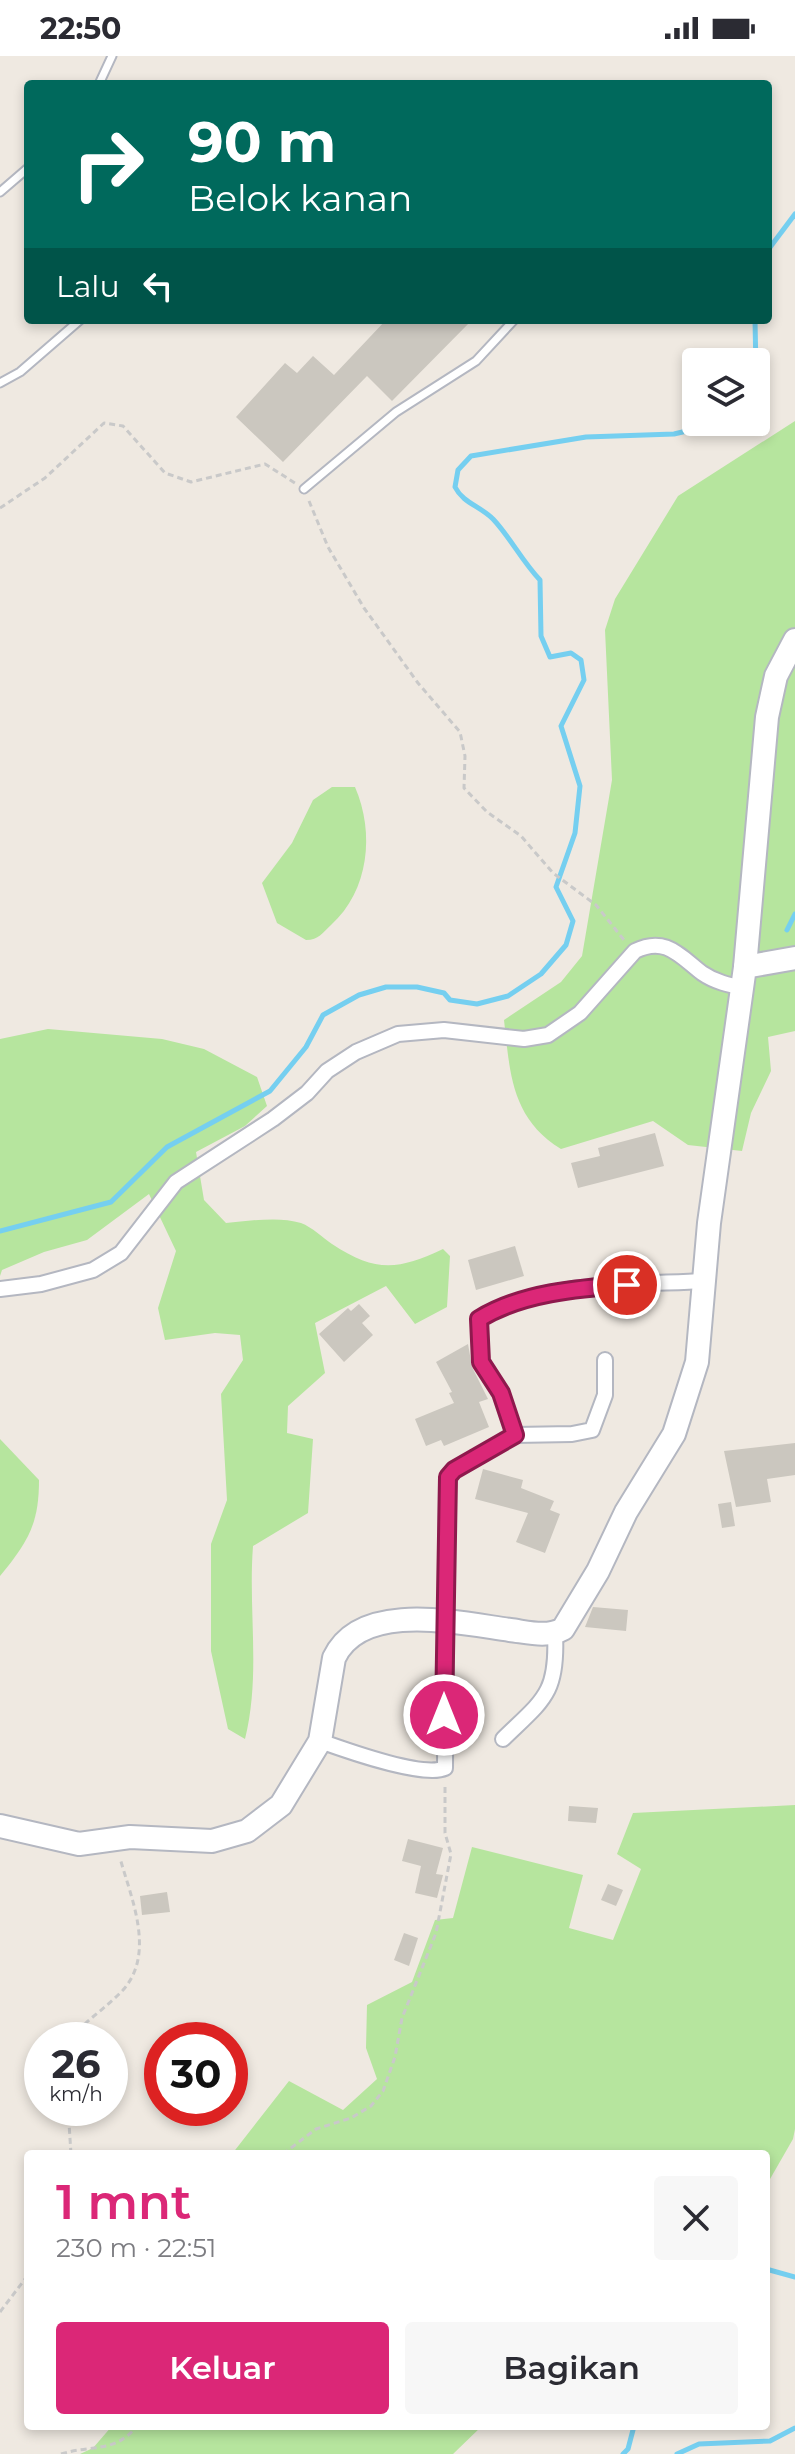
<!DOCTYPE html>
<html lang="id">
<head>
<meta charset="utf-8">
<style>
  :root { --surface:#fff; --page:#f7f7f7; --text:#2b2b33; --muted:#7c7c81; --accent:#db2777 }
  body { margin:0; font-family:Montserrat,sans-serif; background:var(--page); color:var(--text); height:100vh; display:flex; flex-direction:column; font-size:30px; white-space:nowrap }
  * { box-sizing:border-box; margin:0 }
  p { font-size:26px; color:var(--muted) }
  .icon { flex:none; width:44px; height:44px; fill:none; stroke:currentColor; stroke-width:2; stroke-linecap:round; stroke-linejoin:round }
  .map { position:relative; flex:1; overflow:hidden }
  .side { position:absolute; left:24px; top:2094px; width:746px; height:280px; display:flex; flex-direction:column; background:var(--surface); border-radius:8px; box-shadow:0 4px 12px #0003 }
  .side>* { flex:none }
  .banner { position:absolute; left:24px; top:24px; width:748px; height:244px; border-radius:8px; box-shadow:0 4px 12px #0003; background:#00695c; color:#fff; overflow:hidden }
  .tools { position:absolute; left:682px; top:292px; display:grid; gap:16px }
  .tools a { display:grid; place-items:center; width:88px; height:88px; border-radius:8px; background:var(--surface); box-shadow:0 4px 12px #0003; font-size:40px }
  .speed { position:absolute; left:24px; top:1966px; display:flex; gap:16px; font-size:40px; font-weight:700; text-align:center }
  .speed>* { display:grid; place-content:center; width:104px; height:104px; border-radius:50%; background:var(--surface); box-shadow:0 4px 12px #0003; line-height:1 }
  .speed small { font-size:20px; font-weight:400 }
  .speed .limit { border:12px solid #d22; background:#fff; color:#111 }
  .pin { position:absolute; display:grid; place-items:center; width:68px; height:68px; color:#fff; margin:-34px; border:4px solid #fff; border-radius:50%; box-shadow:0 2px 8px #0007 }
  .me { position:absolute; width:88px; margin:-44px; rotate:0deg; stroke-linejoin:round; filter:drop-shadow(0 0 6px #0008) }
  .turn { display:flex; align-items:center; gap:28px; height:168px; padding:0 32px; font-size:36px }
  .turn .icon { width:104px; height:104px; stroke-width:2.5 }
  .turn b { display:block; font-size:56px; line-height:68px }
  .then { display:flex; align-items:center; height:76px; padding:0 32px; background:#0003; gap:16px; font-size:30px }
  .round { display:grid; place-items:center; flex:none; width:84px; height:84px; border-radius:8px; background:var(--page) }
  .overview { display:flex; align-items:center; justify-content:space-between; height:136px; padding:0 32px }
  h1 { font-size:48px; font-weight:600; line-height:60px; color:var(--accent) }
  .action { display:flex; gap:16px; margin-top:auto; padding:16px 32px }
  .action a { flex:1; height:92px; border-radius:8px; background:var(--accent); color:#fff; font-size:32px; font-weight:600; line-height:92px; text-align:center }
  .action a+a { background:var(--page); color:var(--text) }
  .status { display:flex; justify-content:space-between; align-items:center; height:56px; padding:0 40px; background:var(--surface); direction:ltr }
  .status svg { height:22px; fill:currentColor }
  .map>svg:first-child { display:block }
  .green { fill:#b6e59e }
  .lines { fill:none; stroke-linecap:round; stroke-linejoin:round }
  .stream { stroke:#75cff0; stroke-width:5 }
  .building { fill:#cbc7bf }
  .lane-casing { stroke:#b4b7c1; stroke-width:11 }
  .street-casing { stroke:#b4b7c1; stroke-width:18 }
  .secondary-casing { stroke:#b4b7c1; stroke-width:26 }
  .path { stroke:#c9c9c9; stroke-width:3; stroke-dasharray:6 4; stroke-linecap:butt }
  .lane { stroke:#fff; stroke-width:7 }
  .street { stroke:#fff; stroke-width:14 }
  .secondary { stroke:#fff; stroke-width:22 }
  .route-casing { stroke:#8e194d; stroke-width:20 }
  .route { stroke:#db2777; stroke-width:14 }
</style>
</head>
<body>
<div class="status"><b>22:50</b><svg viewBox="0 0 49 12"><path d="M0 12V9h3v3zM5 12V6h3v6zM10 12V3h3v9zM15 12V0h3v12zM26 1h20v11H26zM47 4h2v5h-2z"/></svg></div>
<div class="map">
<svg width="795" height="2398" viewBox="0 0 795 2398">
  <rect width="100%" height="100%" fill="#efe9e1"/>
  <g class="green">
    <path d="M795 365V975L768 981 771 1015 751 1057 742 1095 688 1089 653 1065 561 1093C511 1062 510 1017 504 964L561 926 582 900 612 724 605 574 615 543 678 440Z"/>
    <path d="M332 731H355C375 777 369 835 331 869 322 877 319 884 306 884L277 867 262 827 292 787 313 744Z"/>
    <path d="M48 973 162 983 204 993 257 1021 267 1050 245 1070 196 1096 204 1144 226 1167C249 1165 279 1160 301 1167 312 1171 323 1182 332 1188 376 1217 398 1214 443 1193L450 1200 447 1251 415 1268 386 1230 315 1267 325 1317 288 1350 287 1377 313 1383 308 1457 253 1490C248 1556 261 1618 245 1683L228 1673 211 1595V1488L227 1444 221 1338 243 1304 240 1279 215 1277 165 1284 158 1252 176 1195 149 1138 87 1184 44 1196 2 1214 0 1220V983Z"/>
    <path d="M0 1383 39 1424C39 1468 28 1486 0 1520Z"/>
    <polygon points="795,1749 795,2073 793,2083 766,2130 766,2098 232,2098 289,2025 343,2054 377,2023 366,1992 367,1949 412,1926 435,1864 453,1862 472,1791 583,1819 569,1872 613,1884 641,1813 617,1798 633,1757"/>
    <polygon points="112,2370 482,2370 453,2398 80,2398 93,2392"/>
  </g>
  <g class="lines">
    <g class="stream">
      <polyline points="768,194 795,158"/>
      <polyline points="755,264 756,315"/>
      <polyline points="787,874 795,858"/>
      <path d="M0 1175 111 1146 167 1091 270 1035 306 991 323 959 359 939 386 931H417L444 937 450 944 477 948 508 940 541 918 566 889 573 865 556 831 575 777 580 730 561 670 584 624 581 604 571 597 550 601 541 580 540 524C522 505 510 481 493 463 480 450 463 447 455 431L458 414 471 400 586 381 674 378 725 366"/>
      <polyline points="766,2213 795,2221"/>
      <polyline points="623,2398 628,2393 634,2370"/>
      <polyline points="677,2398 699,2388 770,2385 795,2372"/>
    </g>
  </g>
  <g class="building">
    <polygon points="386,264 472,264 392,345 367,320 283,406 236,361 285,307 297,317 313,300 334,319"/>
    <polygon points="655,1077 664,1110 578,1132 571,1107 600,1100 598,1092"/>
    <polygon points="515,1190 524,1220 476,1234 468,1204"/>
    <polygon points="359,1248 370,1260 362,1267 373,1279 344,1306 319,1278 348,1252 351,1255"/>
    <polygon points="468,1288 472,1311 488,1343 479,1346 489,1371 444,1390 441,1384 426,1390 415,1363 454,1347 449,1337 452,1336 436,1306"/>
    <polygon points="795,1387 795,1419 767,1423 771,1446 736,1451 724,1395"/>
    <polygon points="483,1413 523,1424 521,1432 554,1445 550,1454 560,1458 545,1497 516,1486 528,1457 475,1443"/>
    <polygon points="731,1446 735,1470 722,1472 718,1448"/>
    <polygon points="593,1551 628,1554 626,1575 585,1571"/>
    <polygon points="569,1750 598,1752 596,1767 568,1765"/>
    <polygon points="408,1783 443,1792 436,1818 443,1819 437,1842 415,1837 421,1810 402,1805"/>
    <polygon points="608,1828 623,1834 616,1850 601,1844"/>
    <polygon points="167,1836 170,1856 142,1859 140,1840"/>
    <polygon points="404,1877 418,1882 409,1910 394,1904"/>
  </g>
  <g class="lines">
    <g class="lane-casing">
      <g id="lane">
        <polyline points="99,28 112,0"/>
        <polyline points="0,136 28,112"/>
        <polyline points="0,327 20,316 80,264"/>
        <polyline points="304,433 396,356 476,305 514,264"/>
      </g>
    </g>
    <g class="street-casing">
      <g id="street">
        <path d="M0 1233 41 1228 93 1214 121 1197 176 1126 273 1063 307 1037 327 1015 356 996 398 978 444 974 524 983 548 979 580 957 635 895C665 880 679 899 702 917 715 926 729 929 744 932"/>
        <polyline points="515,1379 572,1378 592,1374 605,1339 605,1304"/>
        <path d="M503 1683C543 1644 558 1638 555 1578"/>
        <path d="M320 1685C345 1694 423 1722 445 1712L447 1425 454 1414 515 1379 501 1337 481 1306 479 1263C540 1225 634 1229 704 1225"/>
      </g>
    </g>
    <g class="secondary-casing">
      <g id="secondary">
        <polyline points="745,911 767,661 776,620 795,584"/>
        <path d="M0 1770 79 1788 130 1781 212 1785 247 1775 281 1749 320 1685 334 1602C361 1544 459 1567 510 1574 527 1576 547 1582 563 1573L598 1515 626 1456 674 1378 697 1306 709 1167 745 911 795 902"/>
      </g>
    </g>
    <g class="path">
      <polyline points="309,445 328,491 364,552 418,627 460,676 465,700 464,732 487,756 521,780 553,817 596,849 624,884"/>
      <polyline points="0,452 45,422 104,367 123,370 165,417 191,426 265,408 295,427"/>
      <path d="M74 1984 76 1976C90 1962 109 1949 123 1934 156 1897 131 1842 120 1802"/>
      <polyline points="68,2052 71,2098"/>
      <polyline points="283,2098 316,2073 351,2062 371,2050 383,2035 395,2001 402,1962 436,1877 451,1798 445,1777 445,1727"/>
      <polyline points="0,2256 28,2219"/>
      <path d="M61 2398C93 2388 114 2398 137 2370"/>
    </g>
    <use href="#lane" class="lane"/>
    <use href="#street" class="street"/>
    <use href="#secondary" class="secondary"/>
  </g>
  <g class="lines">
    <g class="route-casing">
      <path id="route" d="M444 1659 448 1421 454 1414 515 1379 501 1337 481 1306 479 1263C521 1237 578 1232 627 1229"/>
    </g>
    <use href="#route" class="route"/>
  </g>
</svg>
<div class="tools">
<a><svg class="icon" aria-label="layers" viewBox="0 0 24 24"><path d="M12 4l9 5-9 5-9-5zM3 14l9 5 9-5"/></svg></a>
</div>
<div class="speed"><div>26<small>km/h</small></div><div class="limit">30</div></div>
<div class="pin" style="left:627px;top:1229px;background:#d93025"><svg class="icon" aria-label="arrive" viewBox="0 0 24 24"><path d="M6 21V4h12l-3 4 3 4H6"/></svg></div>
<svg class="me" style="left:444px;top:1659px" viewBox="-20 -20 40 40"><circle r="17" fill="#db2777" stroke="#fff" stroke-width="3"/><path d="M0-11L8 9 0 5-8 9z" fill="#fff"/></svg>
<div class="banner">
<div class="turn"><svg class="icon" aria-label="right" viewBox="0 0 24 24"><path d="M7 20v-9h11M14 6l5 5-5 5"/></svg><div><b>90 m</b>Belok kanan</div></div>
<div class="then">Lalu<svg class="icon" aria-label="left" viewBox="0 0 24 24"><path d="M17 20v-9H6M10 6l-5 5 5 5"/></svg></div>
</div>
<section class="side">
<div class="overview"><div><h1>1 mnt</h1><p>230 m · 22:51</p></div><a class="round"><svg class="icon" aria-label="close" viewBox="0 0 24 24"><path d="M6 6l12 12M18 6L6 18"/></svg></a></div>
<div class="action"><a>Keluar</a><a>Bagikan</a></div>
</section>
</div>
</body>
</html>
